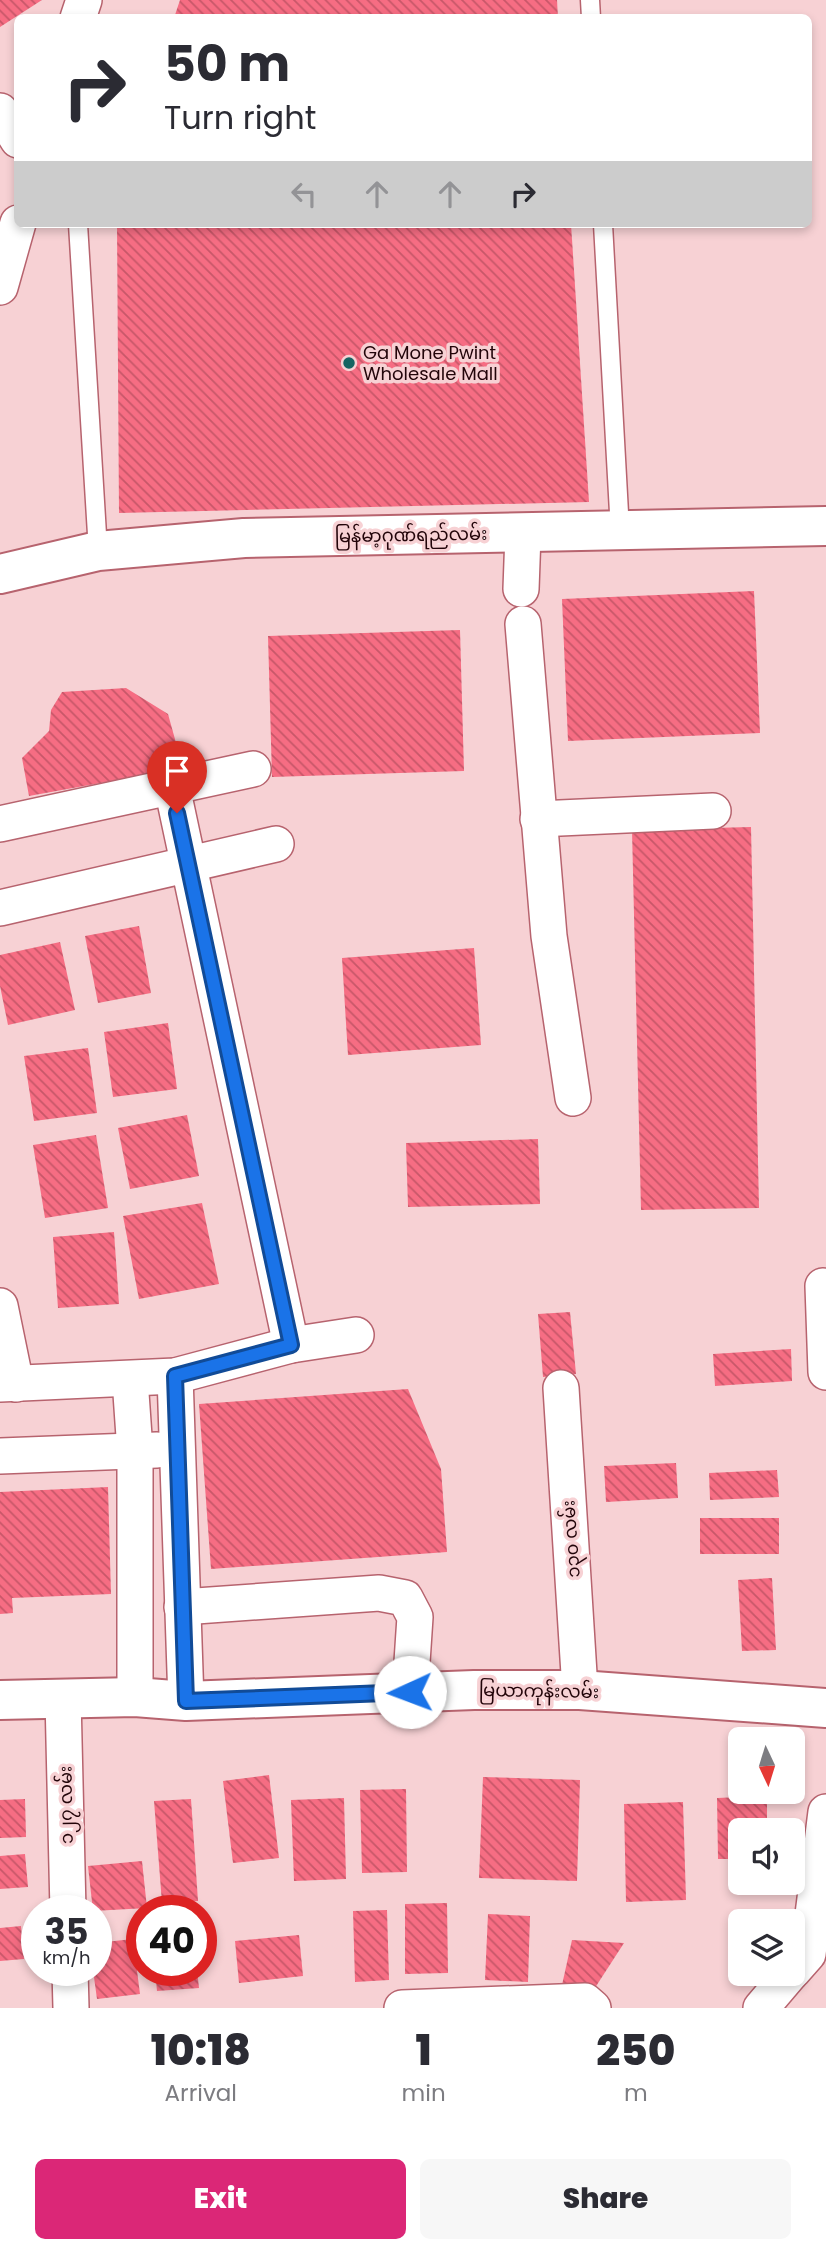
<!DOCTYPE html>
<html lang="en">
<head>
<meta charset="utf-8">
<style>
  :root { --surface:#fff; --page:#f7f7f7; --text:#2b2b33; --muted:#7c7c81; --accent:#db2777 }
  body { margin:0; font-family:Poppins,"Noto Sans Myanmar",sans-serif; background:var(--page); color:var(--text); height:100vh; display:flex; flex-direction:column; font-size:26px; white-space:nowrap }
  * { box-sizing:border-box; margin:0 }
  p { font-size:23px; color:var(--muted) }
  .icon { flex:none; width:38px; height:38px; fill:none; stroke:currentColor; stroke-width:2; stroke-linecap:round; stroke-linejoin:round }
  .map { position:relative; height:2008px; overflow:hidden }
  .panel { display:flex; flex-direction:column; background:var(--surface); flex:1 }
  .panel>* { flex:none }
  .top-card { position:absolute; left:14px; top:14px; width:798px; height:214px; border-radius:10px; box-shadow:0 4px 10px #0003; background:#fff; color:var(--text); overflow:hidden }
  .needle { width:46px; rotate:176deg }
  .tools { position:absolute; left:728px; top:1727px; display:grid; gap:14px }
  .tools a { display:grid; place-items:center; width:77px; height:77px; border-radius:10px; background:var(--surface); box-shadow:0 4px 10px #0003; font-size:35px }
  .speed { position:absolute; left:21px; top:1895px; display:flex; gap:14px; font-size:35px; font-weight:700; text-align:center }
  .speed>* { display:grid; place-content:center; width:91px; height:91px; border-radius:50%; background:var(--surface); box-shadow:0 4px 10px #0003; line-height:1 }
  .speed small { font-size:18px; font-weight:400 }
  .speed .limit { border:10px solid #d22; background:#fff; color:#111 }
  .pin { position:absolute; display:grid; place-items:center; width:60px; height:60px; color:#fff; margin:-72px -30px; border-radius:50% 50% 50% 0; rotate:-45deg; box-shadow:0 0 7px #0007 }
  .pin .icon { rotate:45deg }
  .me { position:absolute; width:77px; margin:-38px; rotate:268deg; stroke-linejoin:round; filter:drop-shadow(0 0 5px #0008) }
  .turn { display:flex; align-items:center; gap:24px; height:147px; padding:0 35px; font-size:32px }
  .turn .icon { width:91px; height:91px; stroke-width:2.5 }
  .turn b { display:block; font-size:49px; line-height:60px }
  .lanes { display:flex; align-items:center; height:66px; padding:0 35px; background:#0003; justify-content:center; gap:35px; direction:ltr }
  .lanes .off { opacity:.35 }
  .eta { display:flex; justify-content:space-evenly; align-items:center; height:119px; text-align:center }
  .eta b { font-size:42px; font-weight:800; line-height:49px }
  .action { display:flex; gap:14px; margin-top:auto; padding:14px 35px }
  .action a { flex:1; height:80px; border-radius:10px; background:var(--accent); color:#fff; font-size:28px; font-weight:800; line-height:80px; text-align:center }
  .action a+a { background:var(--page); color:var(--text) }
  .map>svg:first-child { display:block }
  .building { fill:url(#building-back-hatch) }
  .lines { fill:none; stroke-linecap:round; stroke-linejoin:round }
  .lane-casing { stroke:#b7636e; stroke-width:21 }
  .street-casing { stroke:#b7636e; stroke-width:38 }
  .secondary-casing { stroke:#b7636e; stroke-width:42 }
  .lane { stroke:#fff; stroke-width:18 }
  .street { stroke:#fff; stroke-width:35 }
  .secondary { stroke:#fff; stroke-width:38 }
  .route-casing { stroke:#114b97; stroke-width:18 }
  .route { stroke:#1a73e8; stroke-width:12 }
  .poi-dot { fill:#156462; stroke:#f7d1d4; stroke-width:2.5 }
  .labels { text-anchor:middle; stroke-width:7; stroke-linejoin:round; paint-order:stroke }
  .poi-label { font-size:18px; fill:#220409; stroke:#f7d1d4; text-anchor:start }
  .street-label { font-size:18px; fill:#220409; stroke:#f7d1d4 }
</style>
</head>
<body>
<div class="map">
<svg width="826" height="2008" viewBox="0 0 826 2008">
  <defs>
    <pattern id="building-back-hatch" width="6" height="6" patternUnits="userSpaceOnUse" patternTransform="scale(1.75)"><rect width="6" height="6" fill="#f66d83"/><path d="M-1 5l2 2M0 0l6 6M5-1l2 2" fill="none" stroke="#c75769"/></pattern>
  </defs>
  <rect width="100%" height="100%" fill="#f7d1d4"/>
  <g class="building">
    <polygon points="0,0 42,0 0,27"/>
    <polygon points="180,0 557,0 558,18 174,18"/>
    <polygon points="117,224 571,224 589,502 119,513"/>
    <polygon points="754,591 760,733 568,741 562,599"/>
    <polygon points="460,630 464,771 272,777 268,636"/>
    <polygon points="126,688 168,714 183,768 29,796 22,758 49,731 51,710 62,692"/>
    <polygon points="751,827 759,1208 641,1210 632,830"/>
    <polygon points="139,926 151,993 98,1003 85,936"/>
    <polygon points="60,942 75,1010 8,1025 0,986 0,955"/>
    <polygon points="474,948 481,1045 348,1055 342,958"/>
    <polygon points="168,1023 177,1089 113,1097 104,1032"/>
    <polygon points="88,1048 97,1113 34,1121 24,1056"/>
    <polygon points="187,1115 199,1176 130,1189 118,1128"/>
    <polygon points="96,1135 108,1208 45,1218 33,1145"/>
    <polygon points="538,1139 540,1204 408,1207 406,1143"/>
    <polygon points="202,1203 219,1284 139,1299 123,1216"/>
    <polygon points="114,1232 119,1304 58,1308 53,1237"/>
    <polygon points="570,1312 576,1374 543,1377 538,1314"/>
    <polygon points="791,1349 792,1381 715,1386 713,1354"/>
    <polygon points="408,1389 441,1469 447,1552 211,1569 199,1404"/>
    <polygon points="676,1463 678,1498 606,1502 604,1466"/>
    <polygon points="777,1470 779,1497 710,1500 709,1473"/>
    <polygon points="108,1487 111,1594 12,1598 13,1613 0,1614 0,1492"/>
    <rect x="700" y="1518" width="79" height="36"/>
    <polygon points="772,1578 776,1650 742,1651 738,1580"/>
    <polygon points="269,1775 279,1858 233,1863 223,1781"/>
    <polygon points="483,1777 580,1780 577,1881 479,1878"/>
    <polygon points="406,1789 407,1872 362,1873 360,1790"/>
    <polygon points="767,1796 767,1830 740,1830 740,1859 718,1859 717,1798"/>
    <polygon points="344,1798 346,1879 294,1881 291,1800"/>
    <polygon points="25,1799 26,1837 0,1838 0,1800"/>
    <polygon points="191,1799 198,1901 162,1903 154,1801"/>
    <polygon points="683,1802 686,1900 626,1902 624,1804"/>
    <polygon points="25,1854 28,1887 0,1889 0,1856"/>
    <polygon points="142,1861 147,1908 93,1911 88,1866"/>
    <polygon points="447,1903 448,1973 405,1974 405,1904"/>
    <polygon points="387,1910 389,1980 355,1982 353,1911"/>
    <polygon points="488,1914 530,1916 528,1982 485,1980"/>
    <polygon points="21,1926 24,1959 0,1961 0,1928"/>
    <polygon points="299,1935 303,1976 239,1983 235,1941"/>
    <polygon points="133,1939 140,1994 97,1999 93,1970 96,1970 96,1943"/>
    <polygon points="572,1940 624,1943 591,1994 562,1985"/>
    <polygon points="155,1970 197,1970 199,1988 157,1991"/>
  </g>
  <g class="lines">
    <g class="lane-casing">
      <g id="lane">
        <polyline points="590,0 591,18"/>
        <polyline points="78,224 98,551"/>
        <polyline points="603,224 620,531"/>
      </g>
    </g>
    <g class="street-casing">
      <g id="street">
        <polyline points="78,18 84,0"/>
        <polyline points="0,111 18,140"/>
        <polyline points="0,287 18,223"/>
        <polyline points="521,589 523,534"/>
        <polyline points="523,624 549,936 573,1098"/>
        <polyline points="172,787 291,1345"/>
        <polyline points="538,819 713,811"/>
        <polyline points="0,824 253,769"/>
        <polyline points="0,908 276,844"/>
        <polyline points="823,1286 826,1372"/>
        <polyline points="0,1306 16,1384"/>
        <polyline points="175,1376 186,1701"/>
        <polyline points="130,1379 135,1451 135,1697"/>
        <polyline points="0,1384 175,1376 291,1345 356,1335"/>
        <polyline points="561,1388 580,1690"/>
        <polyline points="0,1456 157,1450"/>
        <polyline points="182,1607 379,1593 405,1598 415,1617 410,1692"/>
        <polyline points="63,1698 68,1911"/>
        <polyline points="70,1970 71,2008"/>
        <polyline points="793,1971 808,1954 826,1812"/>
        <polyline points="402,2008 585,2001 593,2008"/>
        <polyline points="761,2008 790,1974"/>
      </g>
    </g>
    <g class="secondary-casing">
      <g id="secondary">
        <polyline points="0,574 98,551 244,538 826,526"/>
        <polyline points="0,1700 135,1697 186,1701 474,1690 580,1690 826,1708"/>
      </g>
    </g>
    <use href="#lane" class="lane"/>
    <use href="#street" class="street"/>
    <use href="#secondary" class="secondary"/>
  </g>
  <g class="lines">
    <g class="route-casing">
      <polyline id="route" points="177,813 291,1345 175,1376 186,1701 410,1692"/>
    </g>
    <use href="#route" class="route"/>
  </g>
  <circle class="poi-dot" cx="349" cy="363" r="7"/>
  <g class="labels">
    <g class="poi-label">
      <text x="363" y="359">Ga Mone Pwint<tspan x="363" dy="21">Wholesale Mall</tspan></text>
    </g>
    <g class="street-label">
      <text transform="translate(411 535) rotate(-1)" y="6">မြန်မာ့ဂုဏ်ရည်လမ်း</text>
      <text transform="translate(571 1539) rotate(-94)" y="6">၁၃၀ လမ်း</text>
      <text transform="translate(539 1691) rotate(1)" y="6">မြယာကုန်းလမ်း</text>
      <text transform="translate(66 1805) rotate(-91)" y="6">၁၂၇ လမ်း</text>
    </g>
  </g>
</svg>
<div class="tools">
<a><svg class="needle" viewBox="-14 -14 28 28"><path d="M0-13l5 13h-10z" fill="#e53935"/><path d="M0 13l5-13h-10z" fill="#7c7c81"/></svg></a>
<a><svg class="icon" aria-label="sound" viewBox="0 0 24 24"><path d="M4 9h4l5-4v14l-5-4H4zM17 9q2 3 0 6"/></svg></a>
<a><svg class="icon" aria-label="layers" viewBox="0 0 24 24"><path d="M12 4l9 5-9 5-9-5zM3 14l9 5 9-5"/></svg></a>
</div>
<div class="speed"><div>35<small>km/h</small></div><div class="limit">40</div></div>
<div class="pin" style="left:177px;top:813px;background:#d93025"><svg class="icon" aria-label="arrive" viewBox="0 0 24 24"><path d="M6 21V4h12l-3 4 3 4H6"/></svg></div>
<svg class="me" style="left:410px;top:1692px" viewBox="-20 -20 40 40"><circle r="19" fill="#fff"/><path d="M0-13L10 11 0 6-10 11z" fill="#1a73e8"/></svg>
<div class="top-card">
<div class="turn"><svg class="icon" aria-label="right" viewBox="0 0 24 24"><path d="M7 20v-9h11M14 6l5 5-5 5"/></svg><div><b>50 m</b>Turn right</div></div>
<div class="lanes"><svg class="icon off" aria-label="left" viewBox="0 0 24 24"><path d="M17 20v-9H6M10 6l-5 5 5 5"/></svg><svg class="icon off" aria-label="ahead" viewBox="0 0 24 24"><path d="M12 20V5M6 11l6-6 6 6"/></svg><svg class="icon off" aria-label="ahead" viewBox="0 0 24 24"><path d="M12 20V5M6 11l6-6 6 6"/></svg><svg class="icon" aria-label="right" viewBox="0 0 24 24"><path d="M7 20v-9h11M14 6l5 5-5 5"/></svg></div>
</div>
</div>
<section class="panel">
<div class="eta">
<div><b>10:18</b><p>Arrival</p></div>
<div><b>1</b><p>min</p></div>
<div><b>250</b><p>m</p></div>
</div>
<div class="action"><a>Exit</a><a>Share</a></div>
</section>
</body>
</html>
